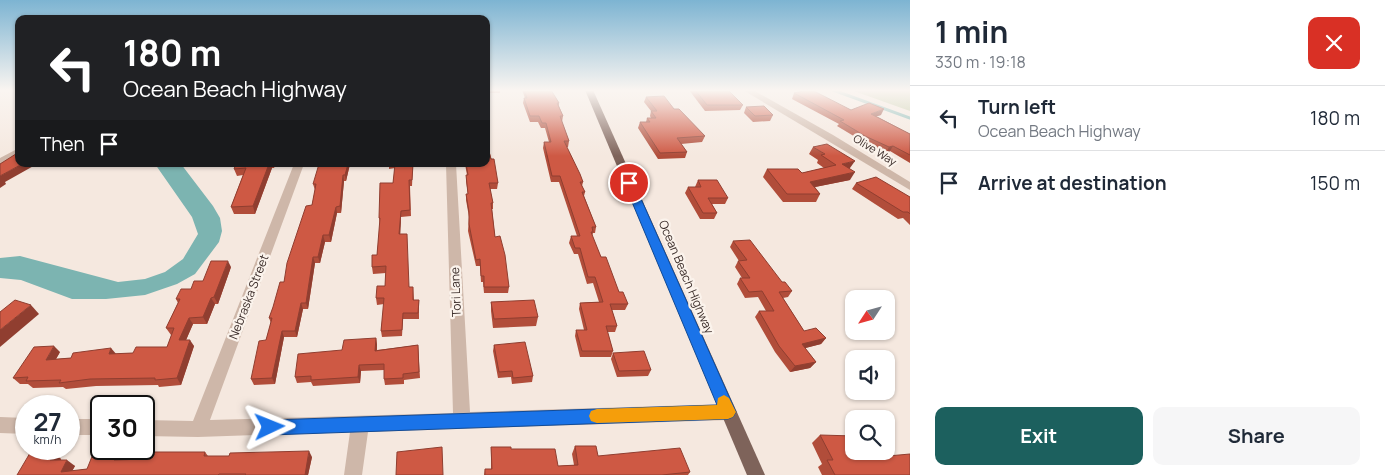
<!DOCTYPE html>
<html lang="en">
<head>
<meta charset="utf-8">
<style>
  :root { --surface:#fff; --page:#f6f6f7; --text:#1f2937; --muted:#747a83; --line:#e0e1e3; --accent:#1c605e }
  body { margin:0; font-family:Manrope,sans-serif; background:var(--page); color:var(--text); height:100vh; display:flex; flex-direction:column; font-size:19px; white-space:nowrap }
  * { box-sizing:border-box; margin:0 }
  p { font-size:16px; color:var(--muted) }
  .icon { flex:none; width:28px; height:28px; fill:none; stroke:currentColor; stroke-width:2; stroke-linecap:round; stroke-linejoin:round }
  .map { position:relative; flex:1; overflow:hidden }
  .details { display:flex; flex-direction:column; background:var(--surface); width:475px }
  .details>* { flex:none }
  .banner { position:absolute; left:15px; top:15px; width:475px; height:152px; border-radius:10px; box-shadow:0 1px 4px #0004; background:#202124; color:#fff; overflow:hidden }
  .needle { width:32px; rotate:234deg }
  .tools { position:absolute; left:845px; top:290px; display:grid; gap:10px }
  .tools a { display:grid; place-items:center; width:50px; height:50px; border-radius:10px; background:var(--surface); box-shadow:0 1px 4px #0004; font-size:25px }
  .speed { position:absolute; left:15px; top:395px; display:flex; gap:10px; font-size:25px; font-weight:700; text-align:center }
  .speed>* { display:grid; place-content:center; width:65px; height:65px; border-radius:50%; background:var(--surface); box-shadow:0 1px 4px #0004; line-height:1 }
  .speed small { font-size:12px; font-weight:400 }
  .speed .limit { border:2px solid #111; border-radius:8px; background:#fff; color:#111 }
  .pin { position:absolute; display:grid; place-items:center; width:42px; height:42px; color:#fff; margin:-21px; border:2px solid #fff; border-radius:50%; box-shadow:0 1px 5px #0007 }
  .me { position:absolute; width:55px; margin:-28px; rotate:88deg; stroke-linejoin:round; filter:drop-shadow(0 0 4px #0008) }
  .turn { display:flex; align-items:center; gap:18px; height:105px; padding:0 25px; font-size:22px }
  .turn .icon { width:65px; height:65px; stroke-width:2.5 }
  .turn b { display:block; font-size:35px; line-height:42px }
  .then { display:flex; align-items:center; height:48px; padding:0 25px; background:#0003; gap:10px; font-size:19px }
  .round { display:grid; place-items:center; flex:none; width:52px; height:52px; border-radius:10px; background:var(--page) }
  .overview { display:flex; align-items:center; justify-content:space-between; height:85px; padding:0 25px }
  h1 { font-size:30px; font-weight:700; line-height:38px }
  .button { display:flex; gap:10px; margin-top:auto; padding:10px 25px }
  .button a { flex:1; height:58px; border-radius:10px; background:var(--accent); color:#fff; font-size:20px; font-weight:700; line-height:58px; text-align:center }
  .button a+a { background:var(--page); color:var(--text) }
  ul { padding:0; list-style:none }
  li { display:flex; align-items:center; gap:15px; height:65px; padding:0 25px; border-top:1px solid var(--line) }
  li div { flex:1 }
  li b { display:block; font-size:19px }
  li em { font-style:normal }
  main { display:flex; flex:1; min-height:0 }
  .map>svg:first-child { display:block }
  .green { fill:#bbc59d }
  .water { fill:#7cb4b1 }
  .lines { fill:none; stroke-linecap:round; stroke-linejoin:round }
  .stream { stroke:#7cb4b1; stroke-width:3 }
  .minor { fill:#ceb7a9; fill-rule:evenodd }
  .primary { fill:#7e635a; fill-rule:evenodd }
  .wall { fill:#b14d3a }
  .shaded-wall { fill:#903e30 }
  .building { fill:#ce5944; stroke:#903e30 }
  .route { fill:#1a73e8; stroke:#114b97 }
  .slow { fill:#f59e0b }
  .labels { text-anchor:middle; stroke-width:4.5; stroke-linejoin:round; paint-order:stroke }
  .far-street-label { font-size:11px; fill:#3b2d2a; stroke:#fbf3ec }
  .street-label { font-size:12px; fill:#3b2d2a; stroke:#fbf3ec }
</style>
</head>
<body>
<main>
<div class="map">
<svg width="910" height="475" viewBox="0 0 910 475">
  <rect width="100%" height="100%" fill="#f5e8df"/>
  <polygon class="green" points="851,90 910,90 910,111"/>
  <polygon class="water" points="155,164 181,164 213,206 220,218 222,231 219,242 195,274 177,284 145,295 106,299 72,299 21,280 0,278 0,258 20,256 118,282 145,279 165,272 183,259 198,234 192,217"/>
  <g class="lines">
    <polyline class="stream" points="833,90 910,118"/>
    <g class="minor">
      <polygon points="743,90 753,90 833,135 910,182 910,190"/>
      <polygon points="19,148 19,155 0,165 0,158"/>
      <polygon points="294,164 304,164 210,420 453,413 446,164 456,164 470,412 728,404 734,406 737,412 734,418 728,420 368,432 362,475 344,475 350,432 198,437 144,436 144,420 193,421"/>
      <polygon points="0,417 26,418 26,434 0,433"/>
      <rect x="69" y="419" width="32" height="16"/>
    </g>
    <polygon class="primary" points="585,90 593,90 765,475 747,475"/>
  </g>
  <g class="wall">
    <rect x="486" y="90" width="14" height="3"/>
    <polygon points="522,90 551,90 559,103 559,106 563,116 562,122 569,141 568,147 566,147 583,182 582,186 585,192 584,196 596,227 595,233 593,233 592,236 601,257 619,292 628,304 625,310 612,310 617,326 615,332 607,332 613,351 611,357 580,357 575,336 576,330 584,330 579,309 580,303 599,302 593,283 587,284 578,254 574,254 569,243 571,236 577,236 559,182 551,182 543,148 544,142 549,142 545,128 541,128 538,122 530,122 523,103 524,98 525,98"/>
    <polygon points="689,90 728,90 743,105 740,110 705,111"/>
    <polygon points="794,93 851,110 881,115 876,116 910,134 910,163 890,151 886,153 862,141 837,126 839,124 792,99"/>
    <polygon points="646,97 674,109 705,136 702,142 681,144 687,152 685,158 658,159 638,128 640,122 646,122 647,118 651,118 650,116 651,111 644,102"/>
    <polygon points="746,107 773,115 770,121 753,122 744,113"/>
    <polygon points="486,120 489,137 488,143 487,143 498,183 497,189 490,189 493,203 493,209 492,209 495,237 509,287 508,293 484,293 483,282 481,282 480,266 476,266 468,231 469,217 466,200 466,194 468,194 466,181 467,175 465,164 486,164"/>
    <polygon points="813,147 850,168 849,169 850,180 815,187 820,194 816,202 783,202 763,177 767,169 802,173 824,168 817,163 818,160 809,154"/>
    <polygon points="236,164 276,164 274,168 272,168 255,214 234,214 231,207 243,175 237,176 234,169"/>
    <polygon points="350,164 346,181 344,181 341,213 337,213 331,242 325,242 320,263 315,263 308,309 303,309 297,337 284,337 275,384 254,385 251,379 266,340 271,323 269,318 284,282 312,205 315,190 313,184"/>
    <polygon points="389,164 413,164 412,186 410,186 411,216 401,217 400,234 409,287 413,287 414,300 419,300 419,319 403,319 402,336 382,337 381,331 384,304 377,305 376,298 385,286 386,273 373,274 372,267 377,255 380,224 379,218 393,183 395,168 389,169"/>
    <polygon points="698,180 728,198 725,204 712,204 717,213 714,219 700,219 685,193 688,187 695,187"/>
    <polygon points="856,183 910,197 910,225 903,218 898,219 852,189"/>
    <polygon points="733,241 792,291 788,297 783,298 804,331 826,338 821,344 805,348 816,362 810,368 790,372 775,352 755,317 759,311 766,311 758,297 745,298 737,284 740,278 742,278 735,267 738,261 739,261 730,247"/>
    <polygon points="231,267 218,304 215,304 207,324 193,324 186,340 194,346 181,385 159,387 158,385 96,386 66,389 63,387 33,388 28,384 20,384 13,378 60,352 56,359 71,358 116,354 133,353 167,347 172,334 171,335 166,328 178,303 176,299 203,281"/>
    <polygon points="491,302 538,317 536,326 493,328 491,311"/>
    <polygon points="376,338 377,345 377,350 418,345 420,378 404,380 404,384 385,385 384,379 384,370 361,371 360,383 313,386 311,382 297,383 295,377 342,350"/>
    <polygon points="494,345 533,376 532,382 512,384 511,377 498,378 493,351"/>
    <polygon points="613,353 651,370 648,376 617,377 611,359"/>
    <polygon points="820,435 877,457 910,475 822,475 818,467 822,464 812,443"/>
    <polygon points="575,446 598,456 690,472 688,475 484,475 485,469 491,469 491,447 511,449 558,466 574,465 572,454"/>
    <polygon points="117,451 124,457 123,459 147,459 205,452 208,456 312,457 308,475 17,475 54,453 61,459 61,460 75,466 72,471 87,469"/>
  </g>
  <g class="shaded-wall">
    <polygon points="884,109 881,115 868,119 871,114"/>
    <polygon points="893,146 890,151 886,153 889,147"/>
    <polygon points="855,161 850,168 837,172 842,164"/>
    <polygon points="22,164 37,164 5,182 6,184 0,188 0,176"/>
    <polygon points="269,164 271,164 272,168 255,214 253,206"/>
    <polygon points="348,164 350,164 346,181 345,175"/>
    <polygon points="855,172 850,180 805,189 810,182"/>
    <polygon points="343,175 344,181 341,213 340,206"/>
    <polygon points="336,207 337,213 331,242 329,235"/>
    <polygon points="401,211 401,217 400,240 399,234"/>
    <polygon points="323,235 325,242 320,263 318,257"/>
    <polygon points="313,257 315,263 308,309 306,303"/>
    <polygon points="228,261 231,267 218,304 214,297"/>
    <polygon points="211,298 215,304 207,324 203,317"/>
    <polygon points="301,303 303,309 297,337 295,331"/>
    <polygon points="31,305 39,314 0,347 0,330"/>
    <polygon points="189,318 193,324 183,347 179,340"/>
    <polygon points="282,331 284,337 275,384 272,378"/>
    <polygon points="376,338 377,345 376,357 375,351"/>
    <polygon points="826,338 821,344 798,350 802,344"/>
    <polygon points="190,340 194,346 181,385 177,378"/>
    <polygon points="54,346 60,352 52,366 46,360"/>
    <polygon points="111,348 117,355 109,354"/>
    <polygon points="816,362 810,368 790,372 795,366"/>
    <polygon points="359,365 361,371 360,383 358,377"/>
    <polygon points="117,451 124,457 121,465 114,460"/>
    <polygon points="309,451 312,457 308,475 305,475"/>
    <polygon points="54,453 61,459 58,466 50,460"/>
    <polygon points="67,460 75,466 70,475 61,472"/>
  </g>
  <g class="building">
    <polygon points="524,90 551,90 559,103 557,103 563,116 560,116 569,141 564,141 580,174 583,182 580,182 585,192 582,192 596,227 592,227 593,232 591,232 601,257 606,257 619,292 623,292 628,304 610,304 617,326 606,326 613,351 582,351 576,330 587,330 580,303 603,302 595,277 588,277 580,248 575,248 571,236 580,236 560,176 552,176 544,142 551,142 546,123 542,123 539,116 530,116 524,98 527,98"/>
    <polygon points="695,90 728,90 743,105 707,105"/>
    <polygon points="808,90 812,90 851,110 869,103 884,109 871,114 910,134 910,155 893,146 889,147 865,136 840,121 844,120 794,93"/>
    <polygon points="664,96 674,109 679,109 705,136 677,138 687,152 660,153 640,122 650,122 647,118 656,118 651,111 657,111 646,97"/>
    <polygon points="764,106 773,115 755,116 746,107"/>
    <polygon points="486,120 489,137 486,137"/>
    <polygon points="486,140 491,159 494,159 498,183 489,183 493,203 491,203 495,237 500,236 505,255 509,287 484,287 484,276 481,276 480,259 476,260 469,224 469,212 466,194 468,194 466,175 468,175 466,164 486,164"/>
    <polygon points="827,144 855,161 842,164 855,172 810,182 820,194 787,194 767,169 798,169 802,173 836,165 821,155 825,154 813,147"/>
    <polygon points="19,152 19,164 22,164 0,176 0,164"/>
    <polygon points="236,164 269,164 253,206 231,207 246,168 234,169"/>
    <polygon points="319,164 348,164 345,175 343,175 340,206 336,207 329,235 323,235 318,257 313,257 306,303 301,303 295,331 282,331 272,378 251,379 259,341 266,340 272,318 269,318 273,307 280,282 284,282 287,263 306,206 312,205 316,184 313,184"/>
    <polygon points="395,164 413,164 412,180 409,180 410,210 401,211 399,234 407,234 409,287 413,287 413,300 419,300 418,313 403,313 402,330 381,331 384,298 376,298 377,286 385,286 386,266 372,267 372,255 377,255 380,218 379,218 380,183 393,183"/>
    <polygon points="876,177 910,197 910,214 908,212 903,212 856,183"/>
    <polygon points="698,180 717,180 728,198 708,198 717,213 703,213 688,187 701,187"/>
    <polygon points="750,240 782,282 785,282 792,291 779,292 804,331 816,328 826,338 802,344 816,362 795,366 779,346 759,311 774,311 762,291 749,292 740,278 750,278 738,261 747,260 733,241"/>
    <polygon points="211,261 228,261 214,297 211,298 203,317 189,318 179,340 190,340 177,378 155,380 155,378 90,379 59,383 61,380 26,381 28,377 13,378 34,347 54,346 46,360 71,358 73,353 111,348 109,354 133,353 136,347 167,347 174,328 166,328 180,299 176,299 181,289 191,289 194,281 203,281"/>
    <polygon points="15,300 31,305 0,330 0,312"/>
    <polygon points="534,300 538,317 494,319 491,302"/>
    <polygon points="376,338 375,351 418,345 419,372 403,374 403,378 384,379 384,364 359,365 358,377 311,380 311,376 295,377 298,354 342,350 344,340"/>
    <polygon points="525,342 533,376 513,378 512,371 499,372 494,345"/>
    <polygon points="644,351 651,370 619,371 613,353"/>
    <polygon points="820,435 854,436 854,451 874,451 877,457 910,454 910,475 835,475 827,460 833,460"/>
    <polygon points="575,446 596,446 598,456 680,448 690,472 662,475 485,475 485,469 492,469 491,447 511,447 511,449 555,449 558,466 578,465"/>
    <polygon points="442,447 443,475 396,475 397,452"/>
    <polygon points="117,451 114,460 147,459 150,452 205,452 204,456 229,456 230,453 309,451 305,475 245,475 246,474 219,474 218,475 17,475 30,453 54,453 50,460 67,460 61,472 87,469 93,454"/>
  </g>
  <linearGradient id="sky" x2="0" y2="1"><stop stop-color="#7db4d2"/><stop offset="0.58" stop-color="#faf5f1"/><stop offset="1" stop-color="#faf5f1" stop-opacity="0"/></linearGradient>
  <rect width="910" height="156" fill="url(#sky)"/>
  <polygon class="route" points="629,180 634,183 736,412 733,417 728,419 270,435 264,433 262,427 264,422 270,420 717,405 624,183"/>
  <polygon class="slow" points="724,395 729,398 736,412 733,417 728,419 597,423 591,421 589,416 591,411 597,409 717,405 718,398"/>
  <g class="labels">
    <g class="far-street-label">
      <text transform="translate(875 150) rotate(32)" y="4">Olive Way</text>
    </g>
    <g class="street-label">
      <text transform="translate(686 277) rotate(67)" y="4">Ocean Beach Highway</text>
      <text transform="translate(456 292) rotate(-92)" y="4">Tori Lane</text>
      <text transform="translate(249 297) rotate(-69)" y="4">Nebraska Street</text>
    </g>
  </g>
</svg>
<div class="tools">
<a><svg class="needle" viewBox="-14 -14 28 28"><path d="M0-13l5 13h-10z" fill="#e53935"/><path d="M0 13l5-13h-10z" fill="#747a83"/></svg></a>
<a><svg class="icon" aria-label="sound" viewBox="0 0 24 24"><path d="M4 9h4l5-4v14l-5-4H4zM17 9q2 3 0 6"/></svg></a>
<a><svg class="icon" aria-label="search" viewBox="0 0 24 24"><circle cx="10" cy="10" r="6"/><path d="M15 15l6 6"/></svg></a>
</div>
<div class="speed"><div>27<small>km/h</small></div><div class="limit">30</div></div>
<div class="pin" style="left:629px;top:183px;background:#d93025"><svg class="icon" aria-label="arrive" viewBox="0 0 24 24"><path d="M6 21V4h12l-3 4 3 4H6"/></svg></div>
<svg class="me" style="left:270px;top:427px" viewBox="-20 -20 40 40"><path d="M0-17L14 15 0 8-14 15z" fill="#1a73e8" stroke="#fff" stroke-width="4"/></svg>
<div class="banner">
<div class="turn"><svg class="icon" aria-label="left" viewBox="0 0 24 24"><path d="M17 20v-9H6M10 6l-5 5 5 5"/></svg><div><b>180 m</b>Ocean Beach Highway</div></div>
<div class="then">Then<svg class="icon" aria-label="arrive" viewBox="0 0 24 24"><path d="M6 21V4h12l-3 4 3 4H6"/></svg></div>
</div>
</div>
<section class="details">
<div class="overview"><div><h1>1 min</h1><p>330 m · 19:18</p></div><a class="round" style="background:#d93025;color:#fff"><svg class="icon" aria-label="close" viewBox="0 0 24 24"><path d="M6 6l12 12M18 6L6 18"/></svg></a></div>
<ul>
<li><svg class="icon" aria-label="left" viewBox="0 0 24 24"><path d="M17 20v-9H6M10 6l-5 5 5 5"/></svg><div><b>Turn left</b><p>Ocean Beach Highway</p></div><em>180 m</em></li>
<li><svg class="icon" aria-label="arrive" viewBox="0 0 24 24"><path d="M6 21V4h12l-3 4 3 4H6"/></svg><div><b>Arrive at destination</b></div><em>150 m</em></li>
</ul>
<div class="button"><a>Exit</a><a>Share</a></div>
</section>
</main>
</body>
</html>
